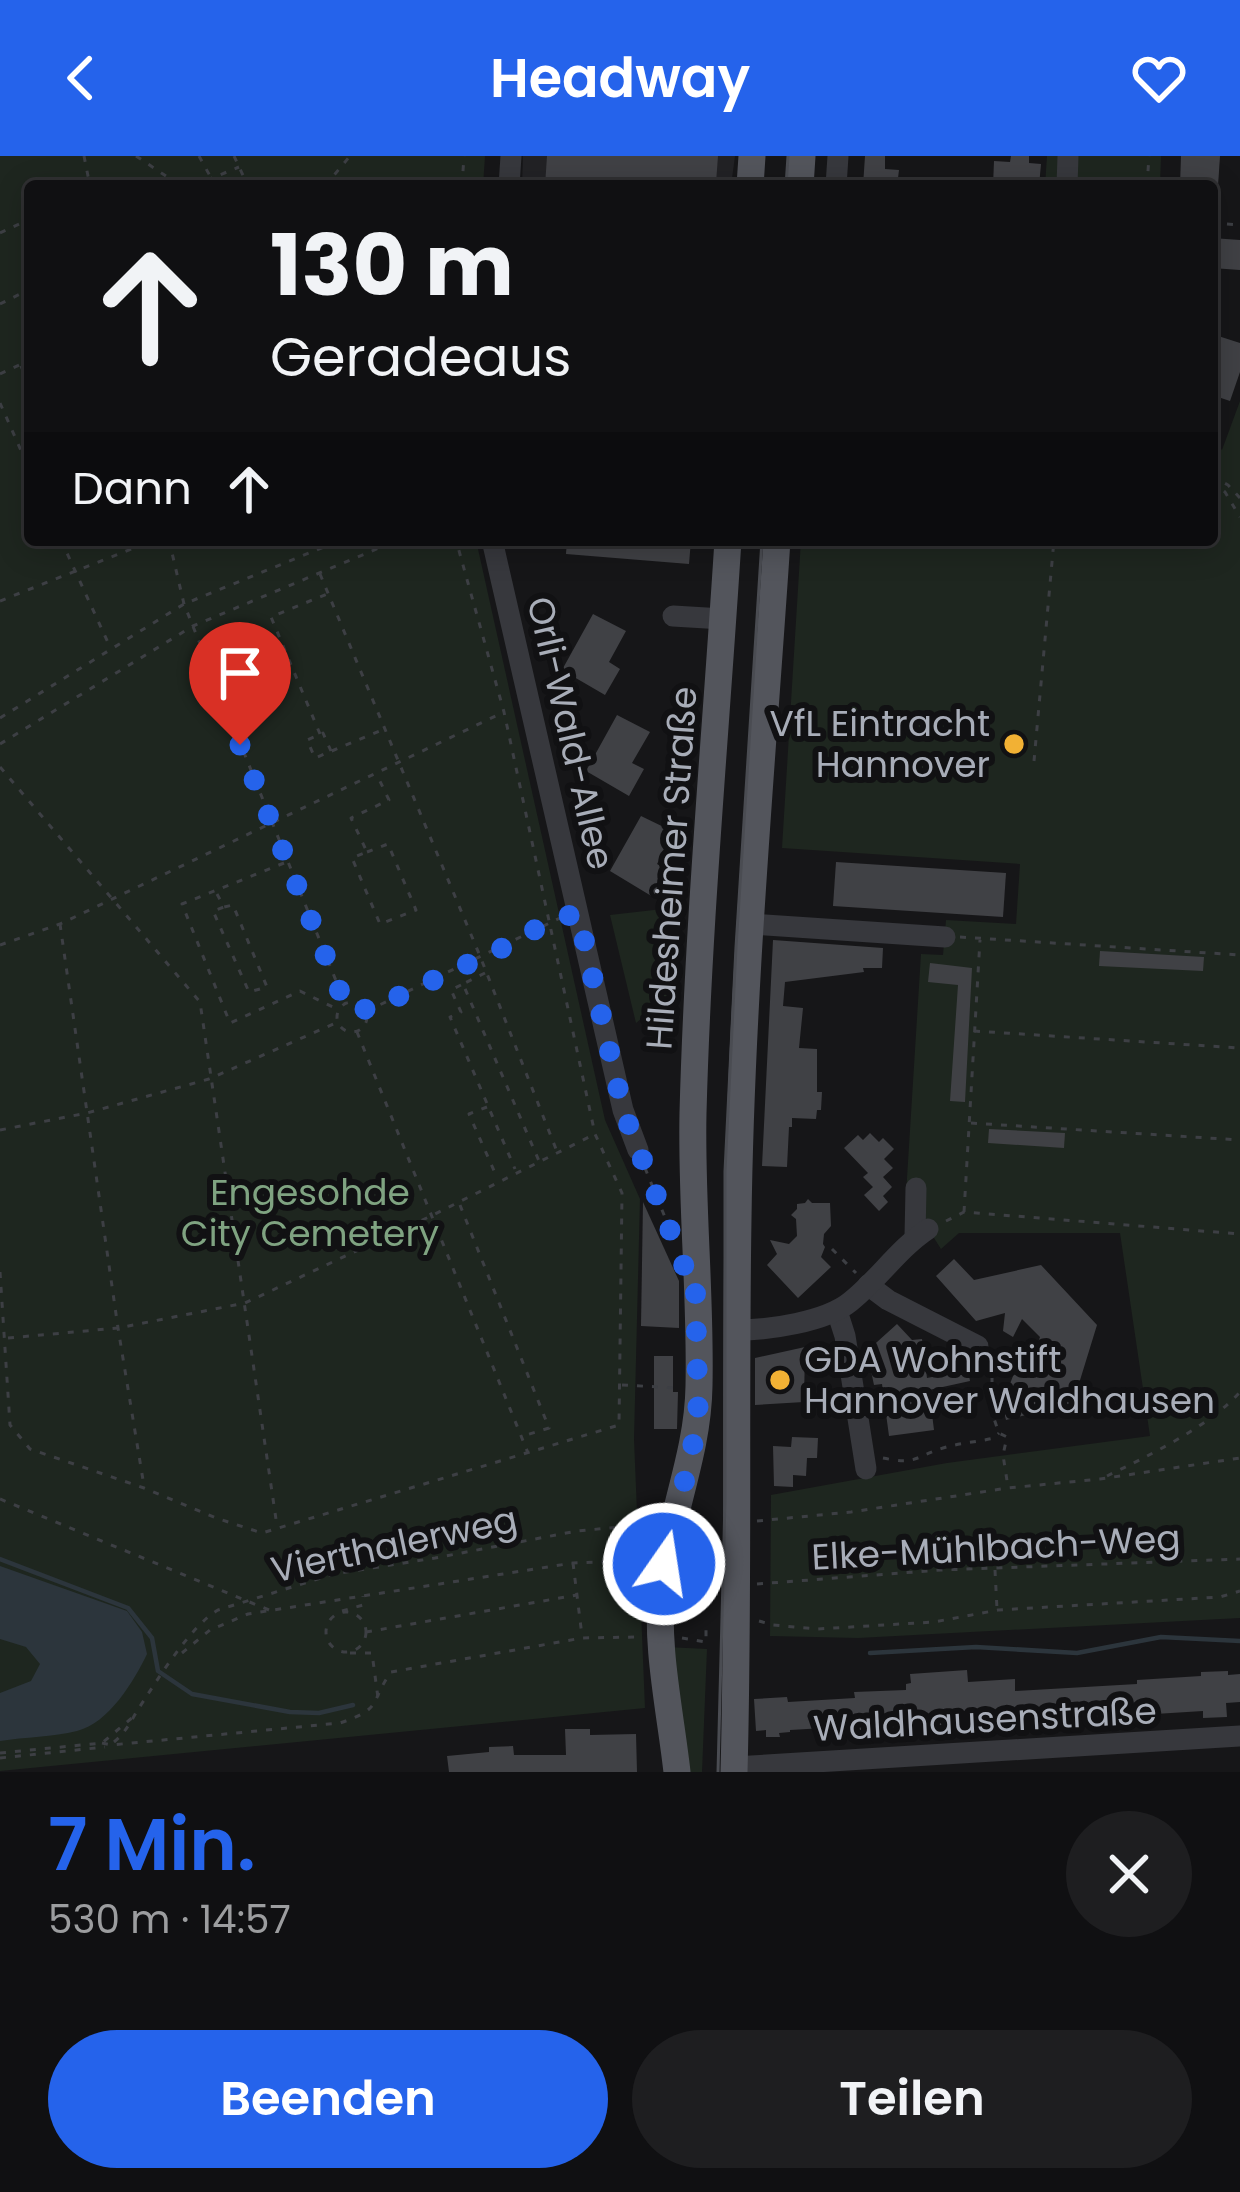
<!DOCTYPE html>
<html lang="de">
<head>
<meta charset="utf-8">
<style>
  :root { --surface:#101012; --page:#1e1e20; --text:#f1f3f6; --muted:#9c9d9f; --line:#303032; --accent:#2563eb }
  body { margin:0; font-family:Poppins,sans-serif; background:var(--page); color:var(--text); height:100vh; display:flex; flex-direction:column; font-size:45px; white-space:nowrap }
  * { box-sizing:border-box; margin:0 }
  p { font-size:39px; color:var(--muted) }
  .icon { flex:none; width:66px; height:66px; fill:none; stroke:currentColor; stroke-width:2; stroke-linecap:round; stroke-linejoin:round }
  .map { position:relative; height:1616px; overflow:hidden }
  .sheet { display:flex; flex-direction:column; background:var(--surface); flex:1 }
  .sheet>* { flex:none }
  .top-card { position:absolute; left:24px; top:24px; width:1194px; height:366px; border-radius:12px; box-shadow:0 6px 30px #0003,0 0 0 3px var(--line); background:#101012; color:var(--text); overflow:hidden }
  .pin { position:absolute; display:grid; place-items:center; width:102px; height:102px; color:#fff; margin:-123px -51px; border-radius:50% 50% 50% 0; rotate:-45deg; box-shadow:0 0 12px #0007 }
  .pin .icon { rotate:45deg }
  .me { position:absolute; width:132px; margin:-66px; rotate:13deg; stroke-linejoin:round; filter:drop-shadow(0 0 9px #0008) }
  .turn { display:flex; align-items:center; gap:42px; height:252px; padding:0 48px; font-size:54px }
  .turn .icon { width:156px; height:156px; stroke-width:2.5 }
  .turn b { display:block; font-size:84px; line-height:102px }
  .then { display:flex; align-items:center; height:114px; padding:0 48px; background:#0003; gap:24px; font-size:45px }
  .round { display:grid; place-items:center; flex:none; width:126px; height:126px; border-radius:63px; background:var(--page) }
  .summary { display:flex; align-items:center; justify-content:space-between; height:204px; padding:0 48px }
  h1 { font-size:72px; font-weight:600; line-height:90px; color:var(--accent) }
  .primary-button { display:flex; gap:24px; margin-top:auto; padding:24px 48px }
  .primary-button a { flex:1; height:138px; border-radius:72px; background:var(--accent); color:#fff; font-size:48px; font-weight:600; line-height:138px; text-align:center }
  .primary-button a+a { background:var(--page); color:var(--text) }
  header { display:flex; justify-content:space-between; align-items:center; height:156px; padding:0 48px; background:var(--accent); color:#fff; font-size:54px; font-weight:600 }
  .map>svg:first-child { display:block }
  .built { fill:#222225 }
  .green { fill:#1e261f }
  .water { fill:#2c353c }
  .lines { fill:none; stroke-linecap:round; stroke-linejoin:round }
  .stream { stroke:#2c353c; stroke-width:4.5 }
  .building { fill:#404145 }
  .path { stroke:#3d3f44; stroke-width:3; stroke-dasharray:6 9; stroke-linecap:butt }
  .minor { stroke:#37383d; stroke-width:21 }
  .major { stroke:#53555c; stroke-width:27 }
  .tram { stroke:#4a4c52; stroke-width:3 }
  .route { stroke:#2563eb; stroke-width:21; stroke-dasharray:0 37.8 }
  .poi-dot { fill:#f2b134; stroke:#111113; stroke-width:4.5 }
  .labels { text-anchor:middle; stroke-width:12; stroke-linejoin:round; paint-order:stroke }
  .poi-label { font-size:36px; fill:#a8adb8; stroke:#111113; text-anchor:end }
  .street-label { font-size:36px; fill:#a8adb8; stroke:#111113 }
  .park-label { font-size:36px; fill:#7fa381; stroke:#111113 }
</style>
</head>
<body>
<header><svg class="icon" aria-label="back" viewBox="0 0 24 24"><path d="M15 5l-7 7 7 7"/></svg>Headway<svg class="icon" aria-label="heart" viewBox="0 0 24 24"><path d="M12 20l-8-8c-3-5 5-10 8-4 3-6 11-1 8 4z"/></svg></header>
<div class="map">
<svg width="1240" height="1616" viewBox="0 0 1240 1616">
  <rect width="100%" height="100%" fill="#161618"/>
  <polygon class="built" points="523,0 735,0 731,30 522,30"/>
  <g class="green">
    <polygon points="0,0 485,0 483,30 30,30 30,384 476,384 605,964 640,1043 634,1283 645,1552 0,1615"/>
    <polygon points="1047,0 1161,0 1160,30 1045,30"/>
    <polygon points="1240,245 1240,1462 858,1482 770,1480 771,1339 947,1307 1150,1280 1120,1077 959,1077 941,1093 906,1038 921,798 943,799 946,764 1016,768 1020,708 782,692 801,384 1212,384 1212,283 1222,294"/>
    <polygon points="680,751 673,855 655,851 636,867 610,759"/>
    <polygon points="666,1491 707,1493 702,1616 685,1616"/>
  </g>
  <path class="water" d="M0 1410 127 1455 142 1476 147 1498C134 1525 109 1567 77 1575 53 1581 25 1581 0 1585V1537L31 1525 40 1508 26 1491 0 1483Z"/>
  <g class="lines">
    <g class="stream">
      <polyline points="0,1403 128,1452 152,1482 158,1515 192,1538 290,1556 319,1557 353,1549"/>
      <polyline points="870,1497 976,1491 1077,1497 1161,1481 1240,1485"/>
    </g>
  </g>
  <g class="building">
    <polygon points="547,0 718,0 716,27 629,21 617,28 545,30"/>
    <polygon points="865,0 885,0 885,13 899,14 897,30 863,30"/>
    <polygon points="1011,0 1029,0 1029,7 1041,8 1039,30 993,30 994,5 1010,6"/>
    <polygon points="1181,0 1220,0 1218,30 1180,30"/>
    <polygon points="1212,82 1240,84 1240,114 1212,112"/>
    <polygon points="1212,178 1240,187 1240,216 1230,245 1212,239"/>
    <polygon points="567,384 691,384 689,408 566,398"/>
    <polygon points="593,458 626,475 609,506 620,513 605,539 562,514"/>
    <polygon points="617,559 650,576 632,607 644,613 629,640 586,615"/>
    <polygon points="641,660 674,676 657,708 668,714 653,741 610,715"/>
    <polygon points="836,706 1006,717 1003,761 833,750"/>
    <polygon points="773,784 883,792 882,812 863,812 864,816 785,826 783,850 803,852 799,892 817,893 817,936 822,936 821,954 817,954 816,963 792,962 792,971 789,971 787,1011 762,1010"/>
    <polygon points="1100,795 1204,801 1203,815 1099,810"/>
    <polygon points="930,807 972,812 965,946 950,945 958,829 928,826"/>
    <polygon points="989,973 1065,977 1064,992 988,987"/>
    <polygon points="870,977 879,986 883,982 894,993 884,1003 893,1012 883,1021 892,1031 883,1040 888,1046 879,1055 864,1039 873,1031 863,1021 868,1017 844,992 858,979 863,984"/>
    <polygon points="808,1043 812,1047 830,1047 831,1070 824,1078 823,1088 825,1091 821,1101 831,1111 798,1142 767,1109 777,1098 770,1084 789,1088 797,1080 796,1063 791,1059 797,1053 797,1048 805,1047"/>
    <polygon points="643,1046 679,1125 679,1172 641,1170"/>
    <polygon points="954,1103 974,1124 1041,1109 1097,1169 1073,1247 1006,1264 1002,1248 1015,1215 1001,1218 1008,1193 1034,1198 1040,1181 1022,1163 1013,1181 1003,1175 1005,1157 976,1165 936,1120"/>
    <polygon points="897,1168 912,1184 922,1183 927,1222 968,1214 970,1225 929,1234 934,1274 889,1280 882,1228 874,1229 871,1215 879,1209 867,1195"/>
    <polygon points="805,1191 804,1246 755,1249 755,1202"/>
    <polygon points="654,1200 673,1200 673,1236 678,1236 677,1273 654,1273"/>
    <polygon points="792,1281 818,1282 817,1302 807,1302 806,1320 793,1319 793,1331 774,1330 773,1290 791,1291"/>
    <polygon points="967,1514 968,1526 1015,1523 1015,1535 1137,1528 1137,1524 1201,1520 1201,1516 1228,1515 1228,1519 1240,1518 1240,1546 1226,1547 1227,1561 1203,1562 1203,1555 1139,1559 1139,1556 910,1571 910,1567 881,1569 882,1575 860,1576 859,1570 790,1574 790,1576 779,1577 780,1581 766,1581 766,1574 756,1575 754,1543 787,1541 788,1546 855,1542 854,1536 906,1534 906,1528 911,1527 910,1518"/>
    <polygon points="565,1573 590,1573 590,1579 636,1578 637,1616 449,1616 447,1600 489,1596 489,1591 513,1590 514,1599 566,1599"/>
  </g>
  <g class="lines">
    <g class="path">
      <polyline points="84,0 90,30"/>
      <polyline points="136,0 181,30"/>
      <polyline points="199,0 210,20"/>
      <polyline points="234,0 248,30"/>
      <polyline points="119,30 129,30"/>
      <polyline points="159,30 173,25"/>
      <polyline points="193,30 239,11"/>
      <polyline points="325,30 350,0"/>
      <polyline points="462,30 464,0"/>
      <polyline points="1147,30 1149,0"/>
      <polyline points="1212,67 1240,69"/>
      <polyline points="0,77 30,63"/>
      <polyline points="0,148 30,133"/>
      <polyline points="21,210 30,232"/>
      <polyline points="0,218 30,204"/>
      <polyline points="0,247 30,315"/>
      <polyline points="1212,320 1228,329 1240,342"/>
      <polyline points="1212,326 1225,336 1240,361"/>
      <polyline points="61,384 110,491"/>
      <polyline points="169,384 184,448 345,847"/>
      <polyline points="403,384 404,386 411,384"/>
      <polyline points="320,418 480,800 556,993"/>
      <polyline points="0,445 154,384"/>
      <polyline points="0,562 184,448 341,384"/>
      <polyline points="320,578 271,461 327,438"/>
      <polyline points="0,588 193,470 398,384"/>
      <polyline points="331,595 323,577 307,584 315,602 382,574"/>
      <polyline points="1034,605 1054,384"/>
      <polyline points="0,611 200,846 277,1370"/>
      <polyline points="367,696 388,688 416,754 380,768 352,702 367,696 351,662 389,644 377,619"/>
      <polyline points="284,707 182,748 230,867 300,835 339,854"/>
      <polyline points="217,738 224,751 233,749 267,831 249,836 213,755 224,751"/>
      <polyline points="60,768 118,1172 144,1330"/>
      <polyline points="960,781 1240,799"/>
      <polyline points="0,789 60,768 504,556"/>
      <polyline points="485,817 463,828 539,1005"/>
      <polyline points="461,829 451,834 461,856 450,861 515,1013"/>
      <circle cx="352" cy="861" r="15"/>
      <polyline points="367,855 560,762"/>
      <polyline points="974,875 1240,892"/>
      <polyline points="357,876 528,1297"/>
      <polyline points="487,951 469,958 495,1017"/>
      <polyline points="971,967 1240,984"/>
      <polyline points="0,974 87,957 209,923 338,866"/>
      <polyline points="645,1012 673,1081"/>
      <polyline points="460,1049 549,1272 523,1280"/>
      <polyline points="964,1056 980,784"/>
      <polyline points="946,1065 964,1056 1240,1078"/>
      <polyline points="832,1093 856,1117"/>
      <polyline points="0,1116 10,1269 30,1293 144,1332 216,1362 262,1377 619,1269 622,1037 595,978 504,556 456,384"/>
      <polyline points="8,1182 118,1172 245,1147 433,1059 593,979"/>
      <polyline points="992,1220 992,1257 999,1277 1007,1281 1003,1299 1008,1331"/>
      <polyline points="622,1229 678,1232"/>
      <path d="M883 1302C917 1309 914 1301 943 1292 959 1287 977 1286 994 1282L999 1277"/>
      <path d="M1107 1320C1148 1300 1210 1270 1240 1236"/>
      <polyline points="0,1343 269,1454"/>
      <polyline points="757,1365 851,1356 1008,1332 1100,1323 1240,1302"/>
      <polyline points="573,1407 582,1480"/>
      <polyline points="995,1414 997,1453"/>
      <polyline points="757,1428 941,1414 1240,1403"/>
      <polyline points="342,1455 363,1449 363,1440"/>
      <circle cx="346" cy="1476" r="20"/>
      <polyline points="759,1465 773,1469 817,1473 934,1466 998,1454 1220,1441 1240,1435"/>
      <polyline points="366,1476 577,1439"/>
      <polyline points="682,1482 706,1486 706,1474 714,1474"/>
      <polyline points="182,1497 210,1474 248,1458 573,1407 643,1404"/>
      <polyline points="350,1497 372,1497 378,1542"/>
      <path d="M114 1586C125 1577 130 1567 137 1555 156 1526 190 1470 218 1454L334 1418 435 1402 577 1375 652 1368"/>
      <path d="M102 1587 111 1589 340 1567C384 1552 369 1547 391 1516L582 1482 636 1481"/>
      <polyline points="0,1597 102,1587 133,1561"/>
      <polyline points="0,1602 105,1591"/>
    </g>
    <g class="minor">
      <polyline points="509,30 511,0"/>
      <polyline points="836,30 838,0"/>
      <polyline points="1067,30 1068,0"/>
      <polyline points="492,384 623,954 638,994"/>
      <polyline points="673,460 723,463"/>
      <polyline points="752,768 945,781"/>
      <polyline points="915,1081 916,1032"/>
      <polyline points="868,1129 888,1144 978,1190"/>
      <polyline points="837,1155 845,1180 866,1313"/>
      <path d="M738 1174C769 1174 825 1166 850 1146 878 1124 898 1093 928 1073"/>
      <polyline points="734,1611 1240,1580"/>
    </g>
    <g class="major">
      <polyline points="750,30 752,0"/>
      <polyline points="800,30 802,0"/>
      <path d="M677 1616C670 1553 655 1490 662 1426 670 1359 698 1298 699 1230 701 1139 691 1048 693 957 698 766 716 575 728 384"/>
      <path d="M734 1616C739 1432 735 1247 738 1063 741 837 762 610 777 384"/>
    </g>
    <g class="tram">
      <polyline points="786,30 788,0"/>
      <polyline points="718,1616 725,1345 725,1015 736,791 762,384"/>
    </g>
  </g>
  <g class="lines">
    <polyline class="route" points="240,589 345,848 357,846 367,855 513,787 549,765 578,757 623,954 686,1115 695,1115 698,1252 692,1295 664,1408"/>
  </g>
  <g class="poi-dot">
    <circle cx="1014" cy="588" r="12"/>
    <circle cx="780" cy="1224" r="12"/>
  </g>
  <g class="labels">
    <g class="poi-label">
      <text x="990" y="580">VfL Eintracht<tspan x="990" dy="41">Hannover</tspan></text>
      <text x="804" y="1216" text-anchor="start">GDA Wohnstift<tspan x="804" dy="41">Hannover Waldhausen</tspan></text>
    </g>
    <g class="street-label">
      <text transform="translate(571 577) rotate(77)" y="13">Orli-Wald-Allee</text>
      <text transform="translate(671 712) rotate(-86)" y="13">Hildesheimer Straße</text>
      <text transform="translate(394 1388) rotate(-12)" y="13">Vierthalerweg</text>
      <text transform="translate(996 1391) rotate(-3)" y="13">Elke-Mühlbach-Weg</text>
      <text transform="translate(985 1563) rotate(-3)" y="13">Waldhausenstraße</text>
    </g>
    <g class="park-label">
      <text x="310" y="1049">Engesohde<tspan x="310" dy="41">City Cemetery</tspan></text>
    </g>
  </g>
</svg>
<div class="pin" style="left:240px;top:589px;background:#d93025"><svg class="icon" aria-label="arrive" viewBox="0 0 24 24"><path d="M6 21V4h12l-3 4 3 4H6"/></svg></div>
<svg class="me" style="left:664px;top:1408px" viewBox="-20 -20 40 40"><circle r="17" fill="#2563eb" stroke="#fff" stroke-width="3"/><path d="M0-11L8 9 0 5-8 9z" fill="#fff"/></svg>
<div class="top-card">
<div class="turn"><svg class="icon" aria-label="ahead" viewBox="0 0 24 24"><path d="M12 20V5M6 11l6-6 6 6"/></svg><div><b>130 m</b>Geradeaus</div></div>
<div class="then">Dann<svg class="icon" aria-label="ahead" viewBox="0 0 24 24"><path d="M12 20V5M6 11l6-6 6 6"/></svg></div>
</div>
</div>
<section class="sheet">
<div class="summary"><div><h1>7 Min.</h1><p>530 m · 14:57</p></div><a class="round"><svg class="icon" aria-label="close" viewBox="0 0 24 24"><path d="M6 6l12 12M18 6L6 18"/></svg></a></div>
<div class="primary-button"><a>Beenden</a><a>Teilen</a></div>
</section>
</body>
</html>
